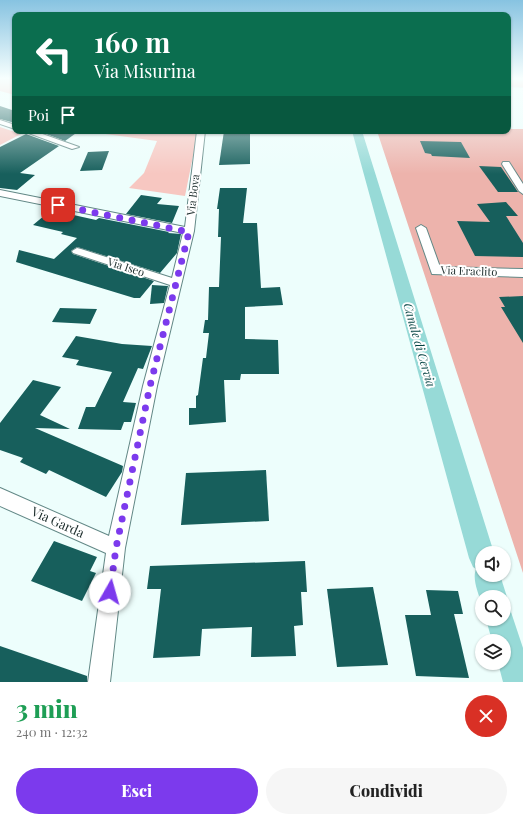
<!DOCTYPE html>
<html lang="it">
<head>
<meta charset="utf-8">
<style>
  :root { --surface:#fff; --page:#f6f6f6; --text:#222; --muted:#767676; --accent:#7c3aed }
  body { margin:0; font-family:"Playfair Display",serif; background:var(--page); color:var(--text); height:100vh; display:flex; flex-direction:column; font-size:15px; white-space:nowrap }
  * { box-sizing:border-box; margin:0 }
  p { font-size:13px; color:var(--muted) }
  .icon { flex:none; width:22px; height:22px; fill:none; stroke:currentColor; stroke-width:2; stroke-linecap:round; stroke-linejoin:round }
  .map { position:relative; height:682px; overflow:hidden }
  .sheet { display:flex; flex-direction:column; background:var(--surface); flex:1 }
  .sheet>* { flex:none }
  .hud { position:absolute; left:12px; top:12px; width:499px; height:122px; border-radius:8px; box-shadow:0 1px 3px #0004; background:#0b6e4f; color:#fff; overflow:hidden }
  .buttons { position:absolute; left:475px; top:546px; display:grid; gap:8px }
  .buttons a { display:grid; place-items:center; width:36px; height:36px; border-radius:50%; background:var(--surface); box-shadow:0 1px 3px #0004; font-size:20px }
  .pin { position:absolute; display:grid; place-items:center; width:34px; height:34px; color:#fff; margin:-17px; border-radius:8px; box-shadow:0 2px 6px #0006 }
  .me { position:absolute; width:44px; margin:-22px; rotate:7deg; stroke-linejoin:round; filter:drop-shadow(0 0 3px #0008) }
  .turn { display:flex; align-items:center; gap:14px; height:84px; padding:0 16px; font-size:18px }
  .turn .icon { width:52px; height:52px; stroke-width:2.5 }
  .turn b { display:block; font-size:28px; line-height:34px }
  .then { display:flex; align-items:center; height:38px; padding:0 16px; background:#0003; gap:8px; font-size:15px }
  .round { display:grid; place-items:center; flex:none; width:42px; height:42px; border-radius:21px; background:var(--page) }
  .overview { display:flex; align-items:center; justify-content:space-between; height:68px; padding:0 16px }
  h1 { font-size:24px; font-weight:800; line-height:30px; color:#1e9e55 }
  .cta { display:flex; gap:8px; margin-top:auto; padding:8px 16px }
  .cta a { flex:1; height:46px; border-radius:24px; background:var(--accent); color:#fff; font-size:16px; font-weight:800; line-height:46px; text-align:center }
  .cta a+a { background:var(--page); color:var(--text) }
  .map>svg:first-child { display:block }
  .green { fill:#f7c7c1 }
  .forest { fill:#edb3ac }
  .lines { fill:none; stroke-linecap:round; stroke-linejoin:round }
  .canal { fill:#97dad7; fill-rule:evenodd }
  .building { fill:#175f5c }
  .street-casing { stroke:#628886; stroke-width:2 }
  .primary-casing { stroke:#d7dada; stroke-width:2 }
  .street { fill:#fff; fill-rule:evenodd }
  .primary { fill:#f8bfb8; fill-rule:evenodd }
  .route { stroke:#7c3aed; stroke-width:7; stroke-dasharray:0 12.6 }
  .labels { text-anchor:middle; stroke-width:4; stroke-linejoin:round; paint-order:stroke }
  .street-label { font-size:11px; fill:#213130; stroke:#fff }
  .water-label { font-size:12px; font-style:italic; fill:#004140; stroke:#fff }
  .near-street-label { font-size:13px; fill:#213130; stroke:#fff }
</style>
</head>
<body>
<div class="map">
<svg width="523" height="682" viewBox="0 0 523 682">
  <rect width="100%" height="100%" fill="#edfefc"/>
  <g class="green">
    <polygon points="0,78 15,78 15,95 0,91"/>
    <polygon points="0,127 21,134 0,145"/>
    <polygon points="100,131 198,131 185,196 129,188 144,173 157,141 98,133"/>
  </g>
  <polygon class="forest" points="508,129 523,129 523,573 377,131 508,131"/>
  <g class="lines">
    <g class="canal">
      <path d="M352 131H362L494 553H482V575H500L507 597 504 604V597H482V604C478 593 472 579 476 569L473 567 469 558Z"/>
      <polygon points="504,606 510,609 523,648 523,682 503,682 498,663 504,663 504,641 492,641 486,619 504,619"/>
    </g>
  </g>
  <g class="building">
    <polygon points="0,106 15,111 15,123 0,119"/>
    <polygon points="38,131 79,131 65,141"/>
    <polygon points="224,131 250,131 250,164 219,165"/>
    <polygon points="26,134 59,146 20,173 35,175 17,190 0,188 0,147"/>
    <polygon points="420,141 461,142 470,158 432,156 431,154 425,153"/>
    <polygon points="109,151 102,170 80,171 88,152"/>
    <polygon points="479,166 501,167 518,192 498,192"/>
    <polygon points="220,188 247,188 243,223 257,223 261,288 280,287 283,305 245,307 245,339 278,340 279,374 241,374 240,380 224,380 226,422 189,425 189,408 196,408 196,396 198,395 203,358 206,358 209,333 203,333 205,320 208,320 209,287 219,287 221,237 218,237 219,209 217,209"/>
    <polygon points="141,195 162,198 157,204 179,206 172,223 126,214"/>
    <polygon points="506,202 518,216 506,216 523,243 523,257 475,256 457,221 490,222 477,204"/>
    <polygon points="51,210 96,220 99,218 169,232 168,233 181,234 177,253 160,273 77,247 71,251 73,254 154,281 140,298 134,298 16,262 19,250 54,259 77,238 61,234 63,232 33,225"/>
    <polygon points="152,285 168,286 164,303 150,304"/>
    <polygon points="523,296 523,343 501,307 505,307 499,297"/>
    <polygon points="60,308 97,309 90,324 52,322"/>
    <polygon points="76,336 122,344 152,346 143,369 138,368 123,402 136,403 131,422 124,422 121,430 78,429 86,407 95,407 112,372 76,365 79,360 62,357"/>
    <polygon points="33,380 61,387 40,415 70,429 35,428 123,466 122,472 106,497 49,470 46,474 20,462 23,458 0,450 0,423"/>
    <polygon points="266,470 269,521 181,525 186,473"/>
    <polygon points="54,541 97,557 90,571 96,573 82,601 31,581"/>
    <polygon points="305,561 307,592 301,592 303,625 294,626 296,656 251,657 252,627 202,629 200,656 153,658 161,589 147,589 150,566"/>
    <polygon points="373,587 388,665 337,667 327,589"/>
    <polygon points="426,590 458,591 463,614 454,614 469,678 416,676 405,615 431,615"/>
    <polygon points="0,646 87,676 87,682 0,682"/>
  </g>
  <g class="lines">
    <g class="street-casing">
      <g id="street">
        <polygon points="0,120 15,125 15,129 0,124"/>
        <polygon points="23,131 34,131 79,147 72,149"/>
        <polygon points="197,131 205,131 194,231 157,386 125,548 110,682 88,682 106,553 0,506 0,488 109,536 143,386 170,285 73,253 72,251 77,248 81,249 172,278 183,233 0,196 0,190 185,227"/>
        <polygon points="503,162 509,162 523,184 523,194 519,191 502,164"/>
        <polygon points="421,225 426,228 440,267 523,269 523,277 432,274 416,228"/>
      </g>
    </g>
    <g class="primary-casing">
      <polygon id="primary" points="508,80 523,81 523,87 508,86"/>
    </g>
    <use href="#street" class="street"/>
    <use href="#primary" class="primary"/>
  </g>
  <linearGradient id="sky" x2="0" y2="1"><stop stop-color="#87c3e1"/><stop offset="0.45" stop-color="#f7fffe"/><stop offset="1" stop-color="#f7fffe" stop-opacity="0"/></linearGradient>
  <rect width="523" height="174" fill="url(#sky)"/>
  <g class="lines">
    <polyline class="route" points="58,205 189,232 150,386 116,548 110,592"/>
  </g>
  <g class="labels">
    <g class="street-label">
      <text transform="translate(193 195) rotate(-83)" y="4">Via Bova</text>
      <text transform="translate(126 267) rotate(18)" y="4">Via Iseo</text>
      <text transform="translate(469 271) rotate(2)" y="4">Via Eraclito</text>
    </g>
    <g class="water-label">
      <text transform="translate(419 345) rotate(74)" y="4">Canale di Cervia</text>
    </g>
    <g class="near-street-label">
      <text transform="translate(58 522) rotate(24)" y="5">Via Garda</text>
    </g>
  </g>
</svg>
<div class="buttons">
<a><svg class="icon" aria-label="sound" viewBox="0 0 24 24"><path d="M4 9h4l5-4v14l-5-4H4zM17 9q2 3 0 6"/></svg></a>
<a><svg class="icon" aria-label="search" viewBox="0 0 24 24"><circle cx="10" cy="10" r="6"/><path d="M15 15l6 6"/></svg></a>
<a><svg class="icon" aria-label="layers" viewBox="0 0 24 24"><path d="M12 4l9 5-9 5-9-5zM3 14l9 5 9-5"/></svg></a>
</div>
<div class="pin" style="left:58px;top:205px;background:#d93025"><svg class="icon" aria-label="arrive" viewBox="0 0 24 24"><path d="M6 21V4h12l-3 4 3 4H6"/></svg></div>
<svg class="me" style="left:110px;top:592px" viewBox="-20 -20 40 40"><circle r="19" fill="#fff"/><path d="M0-13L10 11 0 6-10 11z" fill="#7c3aed"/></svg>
<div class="hud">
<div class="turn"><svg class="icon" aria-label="left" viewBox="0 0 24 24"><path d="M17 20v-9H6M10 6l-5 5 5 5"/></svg><div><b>160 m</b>Via Misurina</div></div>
<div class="then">Poi<svg class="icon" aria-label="arrive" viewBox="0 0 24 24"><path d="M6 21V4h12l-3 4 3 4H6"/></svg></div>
</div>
</div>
<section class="sheet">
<div class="overview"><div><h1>3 min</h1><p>240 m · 12:32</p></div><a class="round" style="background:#d93025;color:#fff"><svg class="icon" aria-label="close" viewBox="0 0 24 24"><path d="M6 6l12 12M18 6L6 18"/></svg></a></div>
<div class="cta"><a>Esci</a><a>Condividi</a></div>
</section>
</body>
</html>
